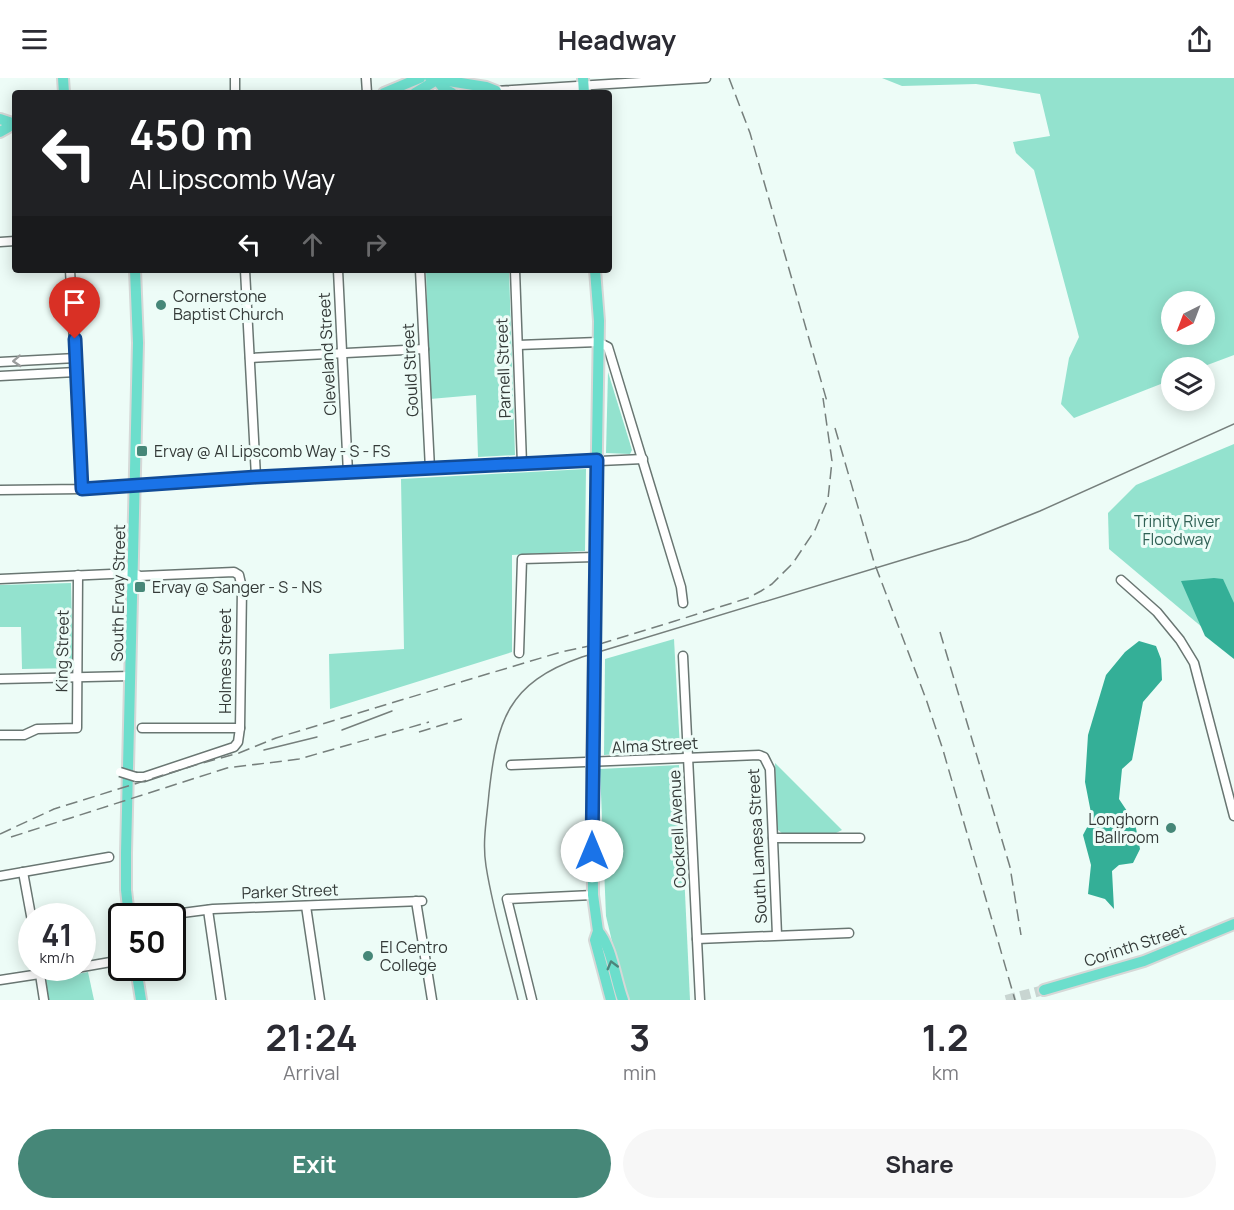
<!DOCTYPE html>
<html lang="en">
<head>
<meta charset="utf-8">
<style>
  :root { --surface:#fff; --page:#f7f7f7; --text:#2b2b33; --muted:#7c7c81; --accent:#468778 }
  body { margin:0; font-family:Manrope,sans-serif; background:var(--page); color:var(--text); height:100vh; display:flex; flex-direction:column; font-size:22px; white-space:nowrap }
  * { box-sizing:border-box; margin:0 }
  p { font-size:20px; color:var(--muted) }
  .icon { flex:none; width:33px; height:33px; fill:none; stroke:currentColor; stroke-width:2; stroke-linecap:round; stroke-linejoin:round }
  .map { position:relative; height:922px; overflow:hidden }
  .details { display:flex; flex-direction:column; background:var(--surface); flex:1 }
  .details>* { flex:none }
  .guide { position:absolute; left:12px; top:12px; width:600px; height:183px; border-radius:6px; box-shadow:0 3px 15px #0003; background:#202124; color:#fff; overflow:hidden }
  .needle { width:39px; rotate:222deg }
  .fabs { position:absolute; left:1161px; top:213px; display:grid; gap:12px }
  .fabs a { display:grid; place-items:center; width:54px; height:54px; border-radius:50%; background:var(--surface); box-shadow:0 3px 15px #0003; font-size:30px }
  .speed { position:absolute; left:18px; top:825px; display:flex; gap:12px; font-size:30px; font-weight:700; text-align:center }
  .speed>* { display:grid; place-content:center; width:78px; height:78px; border-radius:50%; background:var(--surface); box-shadow:0 3px 15px #0003; line-height:1 }
  .speed small { font-size:15px; font-weight:400 }
  .speed .limit { border:3px solid #111; border-radius:9px; background:#fff; color:#111 }
  .pin { position:absolute; display:grid; place-items:center; width:51px; height:51px; color:#fff; margin:-62px -26px; border-radius:50% 50% 50% 0; rotate:-45deg; box-shadow:0 0 6px #0007 }
  .pin .icon { rotate:45deg }
  .me { position:absolute; width:66px; margin:-33px; rotate:0deg; stroke-linejoin:round; filter:drop-shadow(0 0 4px #0008) }
  .turn { display:flex; align-items:center; gap:21px; height:126px; padding:0 18px; font-size:27px }
  .turn .icon { width:78px; height:78px; stroke-width:2.5 }
  .turn b { display:block; font-size:42px; line-height:51px }
  .lanes { display:flex; align-items:center; height:57px; padding:0 18px; background:#0003; justify-content:center; gap:30px; direction:ltr }
  .lanes .off { opacity:.35 }
  .eta { display:flex; justify-content:space-evenly; align-items:center; height:102px; text-align:center }
  .eta b { font-size:36px; font-weight:700; line-height:42px }
  .cta { display:flex; gap:12px; margin-top:auto; padding:12px 18px }
  .cta a { flex:1; height:69px; border-radius:36px; background:var(--accent); color:#fff; font-size:24px; font-weight:700; line-height:69px; text-align:center }
  .cta a+a { background:var(--page); color:var(--text) }
  header { display:flex; justify-content:space-between; align-items:center; height:78px; padding:0 18px; background:var(--surface); font-size:27px; font-weight:700 }
  .map>svg:first-child { display:block }
  .green { fill:#93e2ce; fill-rule:evenodd }
  .water { fill:#34af97 }
  .lines { fill:none; stroke-linecap:round; stroke-linejoin:round }
  .major-tunnel { stroke:#c8d5d1; stroke-width:10; stroke-dasharray:10 5; stroke-linecap:butt }
  .minor-casing { stroke:#697672; stroke-width:11 }
  .major-casing { stroke:#d6d8d7; stroke-width:14 }
  .minor { stroke:#fff; stroke-width:8 }
  .major { stroke:#6cdecc; stroke-width:10 }
  .tram { stroke:#767f7c; stroke-width:1.5 }
  .rail { stroke:#767f7c; stroke-width:1.5; stroke-dasharray:12 6; stroke-linecap:butt }
  .minor-bridge-casing { stroke:#697672; stroke-width:11; stroke-linecap:butt }
  .minor-bridge { stroke:#fff; stroke-width:8 }
  .oneway { stroke:#9a9c9c }
  .oneway2 { stroke:#4d847b }
  .route-casing { stroke:#114b97; stroke-width:15 }
  .route { stroke:#1a73e8; stroke-width:10 }
  .poi-dot { fill:#468778; stroke:#edfcf7; stroke-width:2 }
  .labels { text-anchor:middle; stroke-width:6; stroke-linejoin:round; paint-order:stroke }
  .poi-label { font-size:16px; fill:#343a38; stroke:#edfcf7; text-anchor:start }
  .street-label { font-size:16px; fill:#343a38; stroke:#edfcf7 }
  .park-label { font-size:16px; fill:#2f6054; stroke:#edfcf7 }
</style>
</head>
<body>
<header><svg class="icon" aria-label="menu" viewBox="0 0 24 24"><path d="M4 6h16M4 12h16M4 18h16"/></svg>Headway<svg class="icon" aria-label="share" viewBox="0 0 24 24"><path d="M12 15V3M7 8l5-5 5 5M5 13v7h14v-7"/></svg></header>
<div class="map">
<svg width="1234" height="922" viewBox="0 0 1234 922">
  <rect width="100%" height="100%" fill="#edfcf7"/>
  <g class="green">
    <path d="M882 0H1234V277L1202 289 1172 290 1171 302 1074 340 1061 326 1069 280 1079 259 1034 92 1016 75 1013 64 1050 58 1040 16 976 6 902 8ZM1172 224H1204V256H1172Z"/>
    <polygon points="426,192 509,192 515,377 478,379 476,317 430,321"/>
    <polygon points="608,294 632,372 630,376 606,375"/>
    <polygon points="1234,366 1234,576 1109,471 1108,435 1136,407"/>
    <polygon points="586,391 585,473 512,477 512,574 330,631 329,576 404,571 401,401"/>
    <polygon points="71,505 73,590 22,591 21,549 0,549 0,507"/>
    <polygon points="674,561 680,671 604,677 605,581"/>
    <polygon points="775,685 842,752 836,755 784,757 777,751"/>
    <polygon points="679,687 690,922 629,922 619,893 606,838 600,691"/>
    <polygon points="88,894 94,922 48,922 46,902"/>
  </g>
  <g class="water">
    <polygon points="1214,500 1223,501 1234,525 1234,581 1205,558 1181,503"/>
    <polygon points="1139,563 1156,568 1161,581 1162,602 1143,624 1132,682 1122,691 1119,721 1135,745 1140,771 1133,785 1119,787 1112,793 1114,831 1105,821 1088,816 1091,787 1083,757 1092,740 1085,704 1088,657 1106,597 1125,574"/>
  </g>
  <g class="lines">
    <polyline class="major-tunnel" points="1006,922 1044,912"/>
    <g class="minor-casing">
      <g id="minor">
        <polyline points="235,0 235,15"/>
        <polyline points="366,0 367,15"/>
        <polyline points="496,15 496,13 706,0"/>
        <polyline points="0,164 15,163"/>
        <polyline points="70,192 82,411"/>
        <polyline points="245,192 256,399"/>
        <polyline points="338,192 348,395"/>
        <polyline points="420,192 430,391"/>
        <polyline points="515,192 522,386"/>
        <polyline points="518,267 598,264 608,269 681,509 683,525"/>
        <polyline points="250,280 424,271"/>
        <polyline points="0,284 76,280"/>
        <polyline points="0,298 76,294"/>
        <polyline points="0,412 82,411 256,399 643,381"/>
        <polyline points="0,501 133,495 140,498 234,494 239,497 242,510 240,650 238,664 234,669 144,699 136,699"/>
        <polyline points="1121,502 1157,534 1180,562 1194,585 1234,738"/>
        <polyline points="519,575 522,481 595,479"/>
        <polyline points="683,578 700,922"/>
        <polyline points="0,601 131,598"/>
        <polyline points="142,650 240,650"/>
        <polyline points="0,657 24,657 37,651 77,650 78,497"/>
        <polyline points="511,687 759,677 764,679 770,691 777,857"/>
        <polyline points="773,760 860,760"/>
        <polyline points="23,794 32,843"/>
        <polyline points="0,798 109,779"/>
        <polyline points="416,823 432,922"/>
        <polyline points="306,828 320,922"/>
        <polyline points="208,832 221,922"/>
        <polyline points="159,838 213,831 422,823"/>
        <polyline points="697,861 849,855"/>
        <polyline points="82,889 122,882"/>
        <polyline points="39,890 44,922"/>
        <polyline points="0,902 79,890"/>
        <polyline points="532,922 507,821 593,817"/>
      </g>
    </g>
    <g class="major-casing">
      <g id="major">
        <polyline points="63,0 64,15"/>
        <polyline points="430,0 486,9 496,13"/>
        <polyline points="583,0 584,15"/>
        <polyline points="437,2 444,11 452,15"/>
        <polyline points="384,15 420,0"/>
        <polyline points="415,15 440,0"/>
        <polyline points="0,41 15,46"/>
        <polyline points="0,54 14,46"/>
        <polyline points="595,192 599,243 592,685 593,817 598,853 595,862 611,922"/>
        <polyline points="129,838 126,812 126,775 138,265 135,192"/>
        <path d="M598 853C612 869 615 901 623 922"/>
        <polyline points="136,890 141,922"/>
        <polyline points="1044,912 1144,883 1234,846"/>
      </g>
    </g>
    <use href="#minor" class="minor"/>
    <use href="#major" class="major"/>
    <g class="tram">
      <polyline points="342,652 392,633"/>
      <polyline points="264,672 317,659"/>
      <path d="M518 922C507 878 493 833 486 788 482 764 487 739 489 715 497 643 507 605 582 579L968 462 1040 433 1234 346"/>
    </g>
    <g class="rail">
      <polyline points="729,0 750,55 828,327"/>
      <polyline points="835,350 874,484 926,621 943,672 1015,922"/>
      <polyline points="940,554 1010,789 1021,857"/>
      <polyline points="419,654 462,641"/>
      <polyline points="0,756 54,731 199,686 239,675 276,660 464,603 561,574 603,565 675,543 748,520 761,513 772,506 793,485 815,452 828,421 832,383 823,320"/>
      <polyline points="11,759 227,690 299,681 429,644"/>
    </g>
    <g class="minor-bridge-casing">
      <polyline id="minor-bridge" points="120,694 136,699"/>
    </g>
    <use href="#minor-bridge" class="minor-bridge"/>
  </g>
  <defs><path id="oneway-chevron" d="M-2-3.5L2.5 0L-2 3.5" fill="none" stroke-width="1.6" stroke-linecap="round" stroke-linejoin="round" transform="scale(1.5)"/></defs>
  <use class="oneway" href="#oneway-chevron" transform="translate(17 283) rotate(177)"/>
  <use class="oneway2" href="#oneway-chevron" transform="translate(612 887) rotate(-105)"/>
  <g class="lines">
    <g class="route-casing">
      <polyline id="route" points="75,261 82,411 256,399 597,382 592,773"/>
    </g>
    <use href="#route" class="route"/>
  </g>
  <g class="poi-dot">
    <circle cx="161" cy="227" r="6"/>
    <rect x="136" y="367" width="12" height="12" rx="3"/>
    <rect x="134" y="503" width="12" height="12" rx="3"/>
    <circle cx="1171" cy="750" r="6"/>
    <circle cx="368" cy="878" r="6"/>
  </g>
  <g class="labels">
    <g class="poi-label">
      <text x="173" y="224">Cornerstone<tspan x="173" dy="18">Baptist Church</tspan></text>
      <text x="154" y="379">Ervay @ Al Lipscomb Way - S - FS</text>
      <text x="152" y="515">Ervay @ Sanger - S - NS</text>
      <text x="1159" y="747" text-anchor="end">Longhorn<tspan x="1159" dy="18">Ballroom</tspan></text>
      <text x="380" y="875">El Centro<tspan x="380" dy="18">College</tspan></text>
    </g>
    <g class="street-label">
      <text transform="translate(327 276) rotate(-93)" y="6">Cleveland Street</text>
      <text transform="translate(503 290) rotate(-92)" y="6">Parnell Street</text>
      <text transform="translate(410 292) rotate(-93)" y="6">Gould Street</text>
      <text transform="translate(118 515) rotate(-89)" y="6">South Ervay Street</text>
      <text transform="translate(62 573) rotate(-89)" y="6">King Street</text>
      <text transform="translate(225 583) rotate(-90)" y="6">Holmes Street</text>
      <text transform="translate(655 667) rotate(-3)" y="6">Alma Street</text>
      <text transform="translate(677 751) rotate(-93)" y="6">Cockrell Avenue</text>
      <text transform="translate(757 768) rotate(-93)" y="6">South Lamesa Street</text>
      <text transform="translate(290 813) rotate(-2)" y="6">Parker Street</text>
      <text transform="translate(1135 867) rotate(-18)" y="6">Corinth Street</text>
    </g>
    <g class="park-label">
      <text x="1177" y="449">Trinity River<tspan x="1177" dy="18">Floodway</tspan></text>
    </g>
  </g>
</svg>
<div class="fabs">
<a><svg class="needle" viewBox="-14 -14 28 28"><path d="M0-13l5 13h-10z" fill="#e53935"/><path d="M0 13l5-13h-10z" fill="#7c7c81"/></svg></a>
<a><svg class="icon" aria-label="layers" viewBox="0 0 24 24"><path d="M12 4l9 5-9 5-9-5zM3 14l9 5 9-5"/></svg></a>
</div>
<div class="speed"><div>41<small>km/h</small></div><div class="limit">50</div></div>
<div class="pin" style="left:75px;top:261px;background:#d93025"><svg class="icon" aria-label="arrive" viewBox="0 0 24 24"><path d="M6 21V4h12l-3 4 3 4H6"/></svg></div>
<svg class="me" style="left:592px;top:773px" viewBox="-20 -20 40 40"><circle r="19" fill="#fff"/><path d="M0-13L10 11 0 6-10 11z" fill="#1a73e8"/></svg>
<div class="guide">
<div class="turn"><svg class="icon" aria-label="left" viewBox="0 0 24 24"><path d="M17 20v-9H6M10 6l-5 5 5 5"/></svg><div><b>450 m</b>Al Lipscomb Way</div></div>
<div class="lanes"><svg class="icon" aria-label="left" viewBox="0 0 24 24"><path d="M17 20v-9H6M10 6l-5 5 5 5"/></svg><svg class="icon off" aria-label="ahead" viewBox="0 0 24 24"><path d="M12 20V5M6 11l6-6 6 6"/></svg><svg class="icon off" aria-label="right" viewBox="0 0 24 24"><path d="M7 20v-9h11M14 6l5 5-5 5"/></svg></div>
</div>
</div>
<section class="details">
<div class="eta">
<div><b>21:24</b><p>Arrival</p></div>
<div><b>3</b><p>min</p></div>
<div><b>1.2</b><p>km</p></div>
</div>
<div class="cta"><a>Exit</a><a>Share</a></div>
</section>
</body>
</html>
